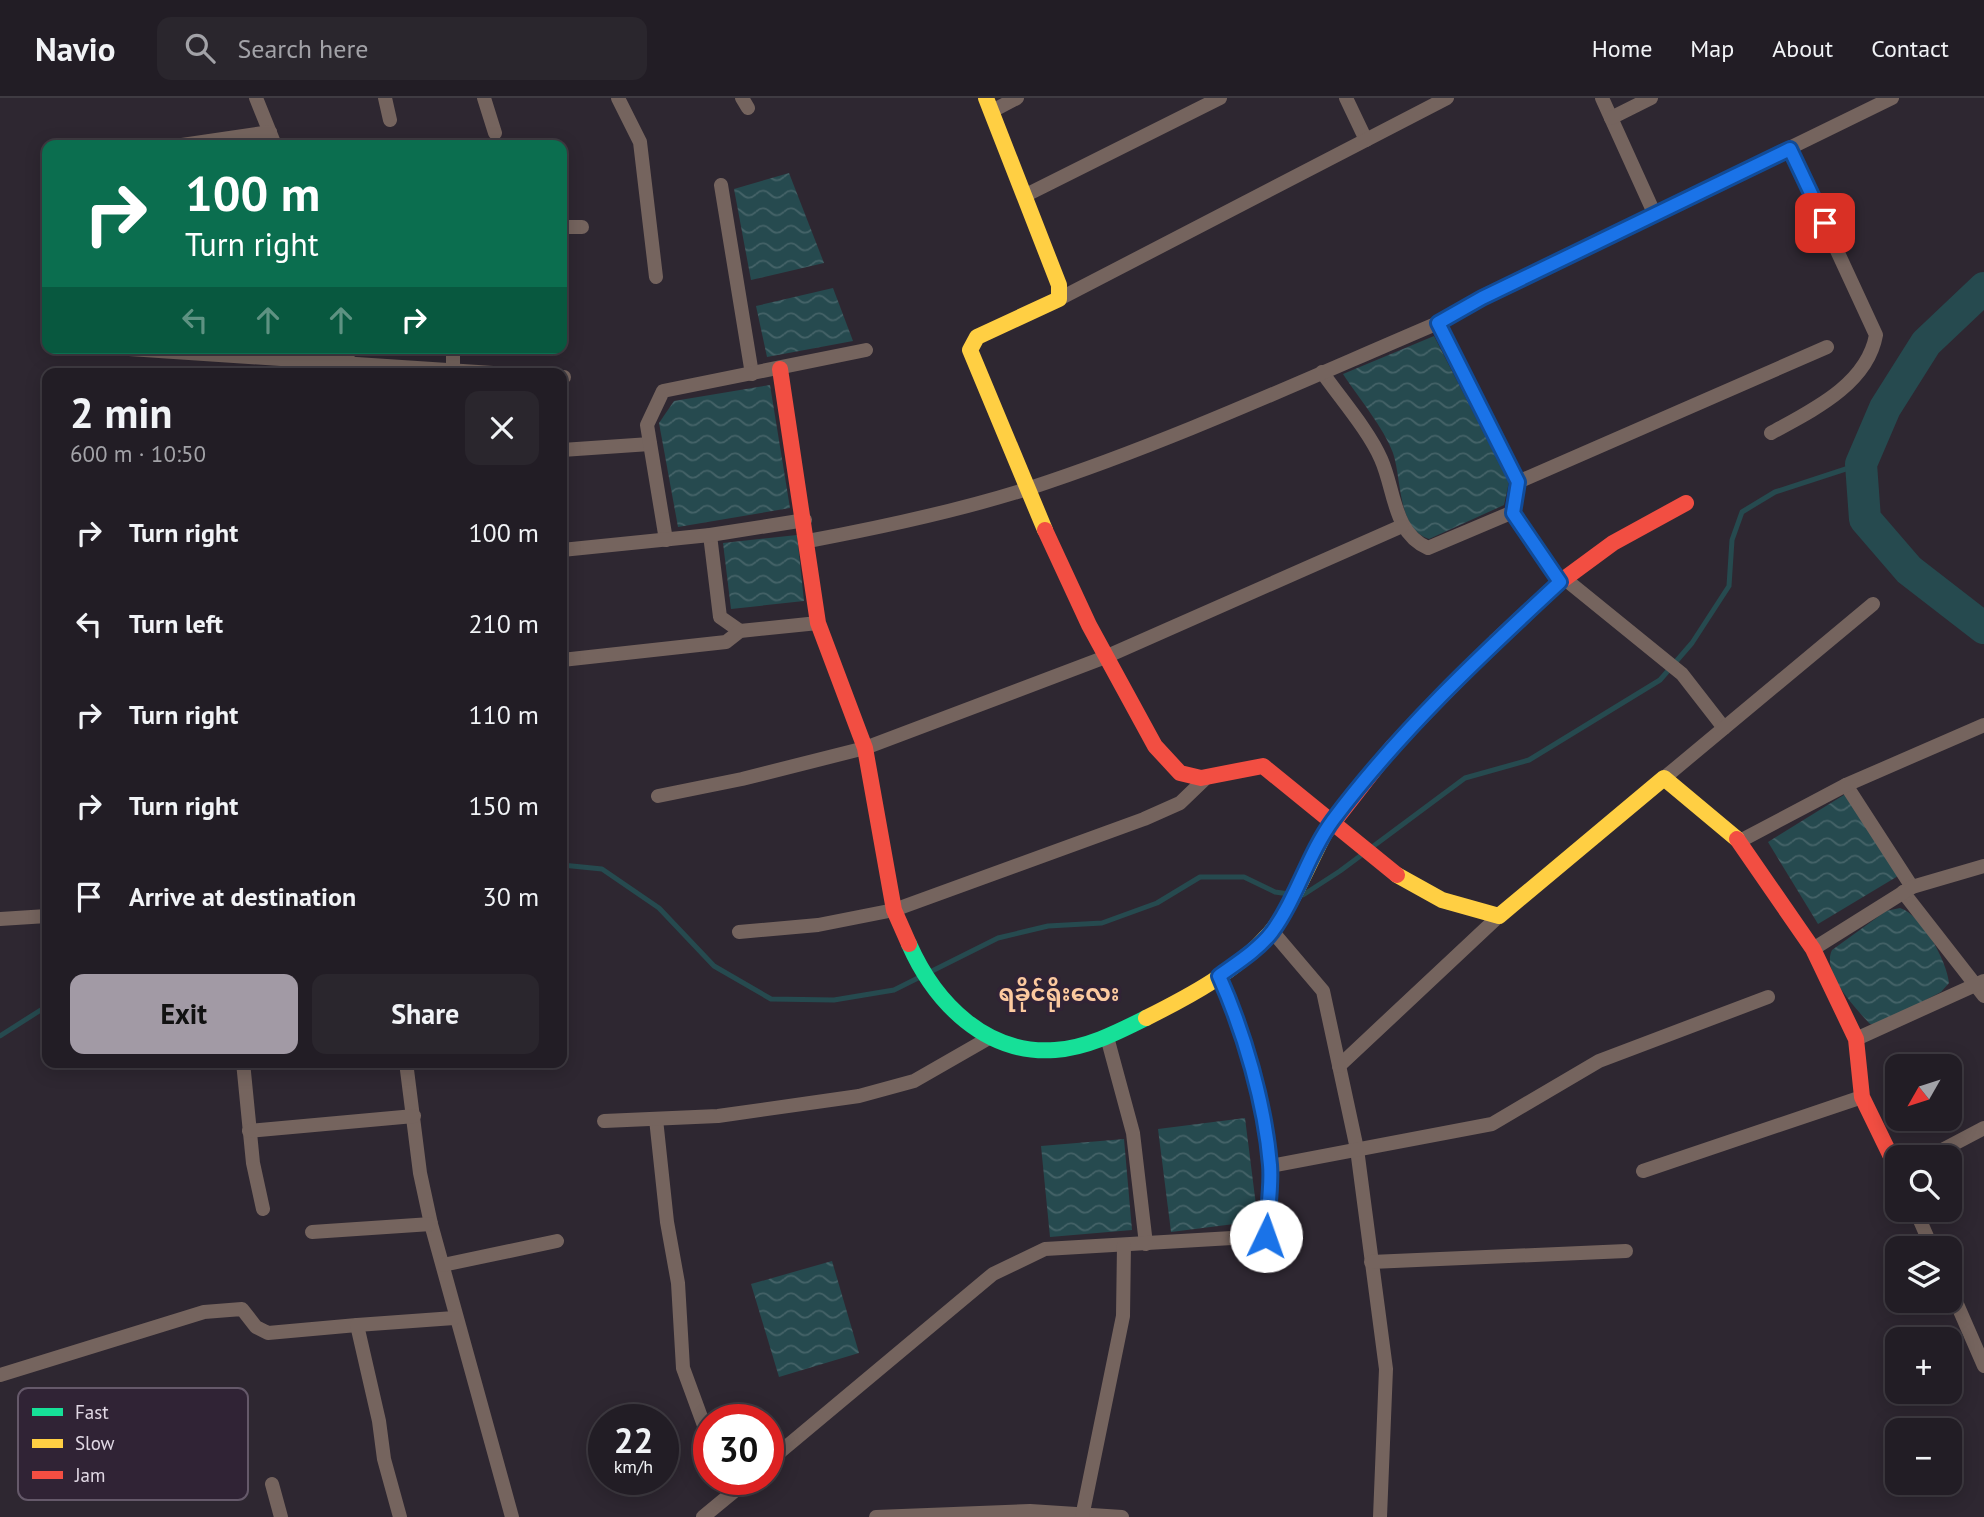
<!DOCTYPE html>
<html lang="en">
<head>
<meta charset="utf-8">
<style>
  :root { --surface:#221d25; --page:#2a262d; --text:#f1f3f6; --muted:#a2a2a7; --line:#3f3b42; --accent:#a29aa5 }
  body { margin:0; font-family:"PT Sans","Noto Sans Myanmar",sans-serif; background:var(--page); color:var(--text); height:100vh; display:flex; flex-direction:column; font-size:26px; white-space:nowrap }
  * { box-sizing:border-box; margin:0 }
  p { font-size:23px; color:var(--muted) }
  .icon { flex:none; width:38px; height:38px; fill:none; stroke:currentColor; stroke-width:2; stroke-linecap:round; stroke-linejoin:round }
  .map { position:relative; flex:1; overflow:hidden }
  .drawer { position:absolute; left:42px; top:270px; width:525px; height:700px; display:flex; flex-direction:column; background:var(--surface); border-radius:14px; box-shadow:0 4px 18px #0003,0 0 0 2px var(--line) }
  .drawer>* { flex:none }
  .guide { position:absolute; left:42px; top:42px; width:525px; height:214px; border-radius:14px; box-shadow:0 4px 18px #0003,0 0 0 2px var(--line); background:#0b6e4f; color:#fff; overflow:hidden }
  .needle { width:46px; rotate:231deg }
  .controls { position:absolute; left:1885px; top:956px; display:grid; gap:14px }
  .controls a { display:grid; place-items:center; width:77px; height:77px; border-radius:14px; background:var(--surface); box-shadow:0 4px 18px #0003,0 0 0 2px var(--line); font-size:35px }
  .speed { position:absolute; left:588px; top:1306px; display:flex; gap:14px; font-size:35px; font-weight:700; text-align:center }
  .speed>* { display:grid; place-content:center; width:91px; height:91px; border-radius:50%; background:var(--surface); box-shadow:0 4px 18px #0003,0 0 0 2px var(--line); line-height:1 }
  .speed small { font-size:18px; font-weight:400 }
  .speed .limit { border:10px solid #d22; background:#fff; color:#111 }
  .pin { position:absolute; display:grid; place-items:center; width:60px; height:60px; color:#fff; margin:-30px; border-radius:14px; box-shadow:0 4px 10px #0006 }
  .me { position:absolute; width:77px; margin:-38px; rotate:3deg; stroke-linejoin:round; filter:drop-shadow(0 0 5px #0008) }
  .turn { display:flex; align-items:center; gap:24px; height:147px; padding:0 28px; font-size:32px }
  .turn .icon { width:91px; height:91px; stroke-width:2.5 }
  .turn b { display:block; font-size:49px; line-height:60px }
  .lanes { display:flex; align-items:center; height:66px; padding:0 28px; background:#0003; justify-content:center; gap:35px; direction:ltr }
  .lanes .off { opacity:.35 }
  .round { display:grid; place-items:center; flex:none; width:74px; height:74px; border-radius:14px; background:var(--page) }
  .headline { display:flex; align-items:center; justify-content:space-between; height:119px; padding:0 28px }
  h1 { font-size:42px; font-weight:700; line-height:52px }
  .primary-button { display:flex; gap:14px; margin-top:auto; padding:14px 28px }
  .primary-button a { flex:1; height:80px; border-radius:14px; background:var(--accent); color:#111; font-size:28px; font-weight:700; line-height:80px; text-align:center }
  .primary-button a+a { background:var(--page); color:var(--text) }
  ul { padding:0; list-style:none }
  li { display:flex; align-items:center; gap:21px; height:91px; padding:0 28px }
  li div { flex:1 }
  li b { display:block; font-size:26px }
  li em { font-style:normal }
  header { display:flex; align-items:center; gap:42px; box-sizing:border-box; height:98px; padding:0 35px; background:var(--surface); border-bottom:2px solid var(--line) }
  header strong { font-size:33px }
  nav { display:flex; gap:38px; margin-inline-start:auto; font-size:24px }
  .search { width:490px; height:63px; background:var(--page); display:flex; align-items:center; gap:18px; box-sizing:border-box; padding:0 24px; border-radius:14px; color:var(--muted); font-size:26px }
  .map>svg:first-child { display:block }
  .water { fill:url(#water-waves) }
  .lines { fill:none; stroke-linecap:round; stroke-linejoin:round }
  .stream { stroke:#264a4f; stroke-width:5 }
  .river { stroke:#264a4f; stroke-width:32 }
  .street { stroke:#75645e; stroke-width:14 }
  .fast { stroke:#16e098; stroke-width:16 }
  .slow { stroke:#ffcf43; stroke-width:16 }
  .jam { stroke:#f24e42; stroke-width:16 }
  .route-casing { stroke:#114b97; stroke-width:18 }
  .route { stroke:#1a73e8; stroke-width:12 }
  .labels { text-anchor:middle; stroke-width:7; stroke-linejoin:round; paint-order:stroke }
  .quarter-label { font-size:23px; font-weight:bold; fill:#fcca9f; stroke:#302335 }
  .key { fill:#302335; stroke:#65596a; stroke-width:2 }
  .key-label { font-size:19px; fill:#e0d8e4 }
</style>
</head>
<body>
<header>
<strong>Navio</strong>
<div class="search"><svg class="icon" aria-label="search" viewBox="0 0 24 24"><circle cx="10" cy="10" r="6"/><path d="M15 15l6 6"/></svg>Search here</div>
<nav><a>Home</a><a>Map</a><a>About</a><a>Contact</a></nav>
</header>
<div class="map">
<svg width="1984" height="1419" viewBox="0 0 1984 1419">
  <defs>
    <pattern id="water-waves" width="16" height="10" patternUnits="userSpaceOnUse" patternTransform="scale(1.75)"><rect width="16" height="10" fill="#264a4f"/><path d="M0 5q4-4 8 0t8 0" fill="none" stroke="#456368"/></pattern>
  </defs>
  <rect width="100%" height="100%" fill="#2e2731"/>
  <g class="water">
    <polygon points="789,75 824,165 751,182 734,91"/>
    <polygon points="833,190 853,243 767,259 756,208"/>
    <path d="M1434 238 1509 384 1504 407 1429 441C1397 431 1402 381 1393 355 1384 330 1358 299 1343 276Z"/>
    <polygon points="770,287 790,410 678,429 659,325 674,303"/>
    <polygon points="797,437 804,503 731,511 723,445"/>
    <polygon points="1847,695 1898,778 1818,826 1768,744"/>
    <path d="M1900 810C1922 817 1947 863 1949 885L1941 894 1879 926H1870C1855 910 1821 874 1832 852L1886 813Z"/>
    <polygon points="1245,1020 1258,1123 1171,1134 1158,1031"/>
    <polygon points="1124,1041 1132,1132 1050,1139 1041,1048"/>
    <polygon points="832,1163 859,1255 779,1279 751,1186"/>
  </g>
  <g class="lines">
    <g class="stream">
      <polyline points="562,767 602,771 659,810 714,868 771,901 834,902 894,892 998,840 1048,828 1102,825 1157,805 1200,779 1244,779 1275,794 1289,796"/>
      <polyline points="1298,796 1303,797 1340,773 1465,680 1529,662 1660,582 1692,545 1729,488 1732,442 1742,414 1775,394 1861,366"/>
      <polyline points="0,938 47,908"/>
    </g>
    <polyline class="river" points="1984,190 1926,245 1885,310 1861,366 1865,421 1909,472 1984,530"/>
    <g class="street">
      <polyline points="256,0 275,47"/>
      <polyline points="385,0 390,22"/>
      <polyline points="484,0 495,35"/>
      <polyline points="618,0 640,44 656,179"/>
      <polyline points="742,0 748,10"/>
      <polyline points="1346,0 1366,42"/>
      <polyline points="1602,0 1655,117"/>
      <polyline points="992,13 1017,0"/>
      <polyline points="1611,20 1651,0"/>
      <polyline points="182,47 270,34"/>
      <polyline points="721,87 752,276"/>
      <polyline points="1026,97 1220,0"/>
      <polyline points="562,129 582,129"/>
      <polyline points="1059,201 1447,0"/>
      <polyline points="1438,225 1518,384 1513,414 1560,484"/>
      <polyline points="347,250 348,265"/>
      <polyline points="453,250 453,272"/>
      <polyline points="129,251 493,275"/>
      <path d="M1322 274C1340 300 1369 333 1381 361 1395 392 1393 435 1428 450L1513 414"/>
      <polyline points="562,279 564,279"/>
      <path d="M1771 335C1811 313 1867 287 1876 237L1790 51"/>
      <polyline points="562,352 650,346"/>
      <polyline points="1518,384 1827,249"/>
      <polyline points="710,437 720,519 740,533"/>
      <polyline points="666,442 647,327 663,293 866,252"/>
      <path d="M808 443C883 429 958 413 1030 390 1168 345 1304 282 1438 225L1482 200 1892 0"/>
      <polyline points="562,452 710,437 805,422"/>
      <polyline points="1565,481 1682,576 1724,630"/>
      <polyline points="562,562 726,544 740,533 818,525"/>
      <polyline points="1664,680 1873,506"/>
      <polyline points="1846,687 1912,789"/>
      <polyline points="658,698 742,681 865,650 1103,560 1402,428"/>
      <polyline points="1740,743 1846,687 1984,627"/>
      <polyline points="1903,794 1984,898"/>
      <polyline points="0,821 47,818"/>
      <polyline points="1272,833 1323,893 1357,1051 1386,1271 1380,1419"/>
      <polyline points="739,834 818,827 894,812 1144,721 1180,705 1206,680"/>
      <polyline points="1813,851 1912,789 1984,768"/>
      <polyline points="1107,939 1133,1035 1146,1146"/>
      <polyline points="1856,941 1984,883"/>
      <polyline points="243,964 253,1065 263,1111"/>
      <polyline points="406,964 420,1075 431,1126 512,1419"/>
      <polyline points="1339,968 1499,818"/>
      <polyline points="656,1021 667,1124 678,1185 683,1270 709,1341"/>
      <polyline points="604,1023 718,1018 859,998 914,983 989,940"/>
      <polyline points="249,1033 414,1018"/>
      <polyline points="1929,1059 1984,1030"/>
      <polyline points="1270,1068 1492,1026 1599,963 1768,899"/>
      <polyline points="1643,1073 1862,999"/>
      <polyline points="1915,1111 1932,1150"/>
      <polyline points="312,1134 431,1126"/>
      <polyline points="1371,1164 1626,1153"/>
      <polyline points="443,1167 557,1143"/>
      <polyline points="1950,1190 1984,1268"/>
      <polyline points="0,1277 204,1214 242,1211 256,1229 268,1235 357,1227"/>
      <path d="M768 1364 993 1176 1045 1151 1266 1138C1267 1115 1272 1090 1270 1067 1265 1003 1245 936 1219 878"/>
      <polyline points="272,1386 281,1419"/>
      <polyline points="400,1419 384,1361 379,1323 357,1227 454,1220"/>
      <polyline points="703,1419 749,1381"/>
      <polyline points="876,1419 1030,1413 1122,1419"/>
      <polyline points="1082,1419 1123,1218 1124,1147"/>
    </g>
    <path class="fast" d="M909 846C935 905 986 957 1055 952 1087 950 1118 934 1146 920"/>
    <g class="slow">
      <polyline points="986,0 1059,187 1059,201 977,239 970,252 1045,432"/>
      <polyline points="1397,777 1442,802 1499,818 1664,680 1737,741"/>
      <path d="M1146 920C1190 898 1237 873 1270 835 1290 812 1310 763 1325 735"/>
    </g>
    <g class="jam">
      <polyline points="780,271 818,525 865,650 894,812 909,846"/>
      <polyline points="1045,432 1089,527 1155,648 1180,675 1201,680 1263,668 1397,777"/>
      <polyline points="1325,735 1393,648 1495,544 1560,484 1613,445 1686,405"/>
      <polyline points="1737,741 1813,851 1856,941 1862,999 1897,1071"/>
    </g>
  </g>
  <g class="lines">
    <g class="route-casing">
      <path id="route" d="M1266 1138C1267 1115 1272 1090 1270 1067 1265 1006 1244 934 1219 878 1237 865 1258 852 1272 834 1297 800 1308 756 1333 722 1399 634 1480 558 1560 484L1513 415 1518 384 1438 225 1482 200 1790 51 1825 125"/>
    </g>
    <use href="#route" class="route"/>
  </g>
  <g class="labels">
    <g class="quarter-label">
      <text x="1059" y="903">ရခိုင်ရိုးလေး</text>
    </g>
  </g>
  <rect x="18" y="1290" width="230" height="112" rx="10" class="key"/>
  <rect x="32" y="1310" width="31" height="8" fill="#16e098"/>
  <rect x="32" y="1341" width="31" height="9" fill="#ffcf43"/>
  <rect x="32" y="1373" width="31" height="8" fill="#f24e42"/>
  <g class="key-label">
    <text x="75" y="1321">Fast</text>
    <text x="75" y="1352">Slow</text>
    <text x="75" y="1384">Jam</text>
  </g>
</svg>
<div class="controls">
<a><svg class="needle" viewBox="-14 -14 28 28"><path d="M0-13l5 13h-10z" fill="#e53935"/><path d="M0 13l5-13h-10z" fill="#a2a2a7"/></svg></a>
<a><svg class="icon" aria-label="search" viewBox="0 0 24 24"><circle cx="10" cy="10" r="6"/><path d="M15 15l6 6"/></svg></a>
<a><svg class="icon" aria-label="layers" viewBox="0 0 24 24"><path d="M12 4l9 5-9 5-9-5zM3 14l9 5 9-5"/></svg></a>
<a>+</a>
<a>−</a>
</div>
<div class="speed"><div>22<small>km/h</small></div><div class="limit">30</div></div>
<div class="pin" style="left:1825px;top:125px;background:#d93025"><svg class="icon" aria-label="arrive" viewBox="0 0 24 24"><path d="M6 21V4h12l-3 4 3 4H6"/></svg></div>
<svg class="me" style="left:1266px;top:1138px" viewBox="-20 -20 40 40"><circle r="19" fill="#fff"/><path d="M0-13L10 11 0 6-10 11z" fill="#1a73e8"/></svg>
<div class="guide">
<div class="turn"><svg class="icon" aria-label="right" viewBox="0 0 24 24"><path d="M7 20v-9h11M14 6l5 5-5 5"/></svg><div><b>100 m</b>Turn right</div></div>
<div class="lanes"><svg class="icon off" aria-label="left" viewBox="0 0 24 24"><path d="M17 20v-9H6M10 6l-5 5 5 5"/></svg><svg class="icon off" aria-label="ahead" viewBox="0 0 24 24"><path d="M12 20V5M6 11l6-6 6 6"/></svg><svg class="icon off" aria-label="ahead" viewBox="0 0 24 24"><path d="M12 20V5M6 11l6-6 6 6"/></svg><svg class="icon" aria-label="right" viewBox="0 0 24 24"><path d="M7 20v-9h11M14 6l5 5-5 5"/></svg></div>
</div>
<section class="drawer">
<div class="headline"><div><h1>2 min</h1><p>600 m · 10:50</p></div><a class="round"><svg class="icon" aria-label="close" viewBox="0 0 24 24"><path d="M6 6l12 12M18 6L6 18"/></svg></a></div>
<ul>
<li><svg class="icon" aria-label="right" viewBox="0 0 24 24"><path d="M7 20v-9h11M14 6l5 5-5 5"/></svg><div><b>Turn right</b></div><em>100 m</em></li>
<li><svg class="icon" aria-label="left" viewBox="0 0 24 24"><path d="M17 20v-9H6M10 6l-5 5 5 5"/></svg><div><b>Turn left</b></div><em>210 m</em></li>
<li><svg class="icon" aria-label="right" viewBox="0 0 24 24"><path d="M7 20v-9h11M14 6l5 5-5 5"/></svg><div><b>Turn right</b></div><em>110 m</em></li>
<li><svg class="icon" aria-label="right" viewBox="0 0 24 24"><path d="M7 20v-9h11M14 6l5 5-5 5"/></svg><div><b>Turn right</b></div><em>150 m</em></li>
<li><svg class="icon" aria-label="arrive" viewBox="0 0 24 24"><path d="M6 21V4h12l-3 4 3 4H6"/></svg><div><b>Arrive at destination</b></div><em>30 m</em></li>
</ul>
<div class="primary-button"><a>Exit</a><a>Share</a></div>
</section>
</div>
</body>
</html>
